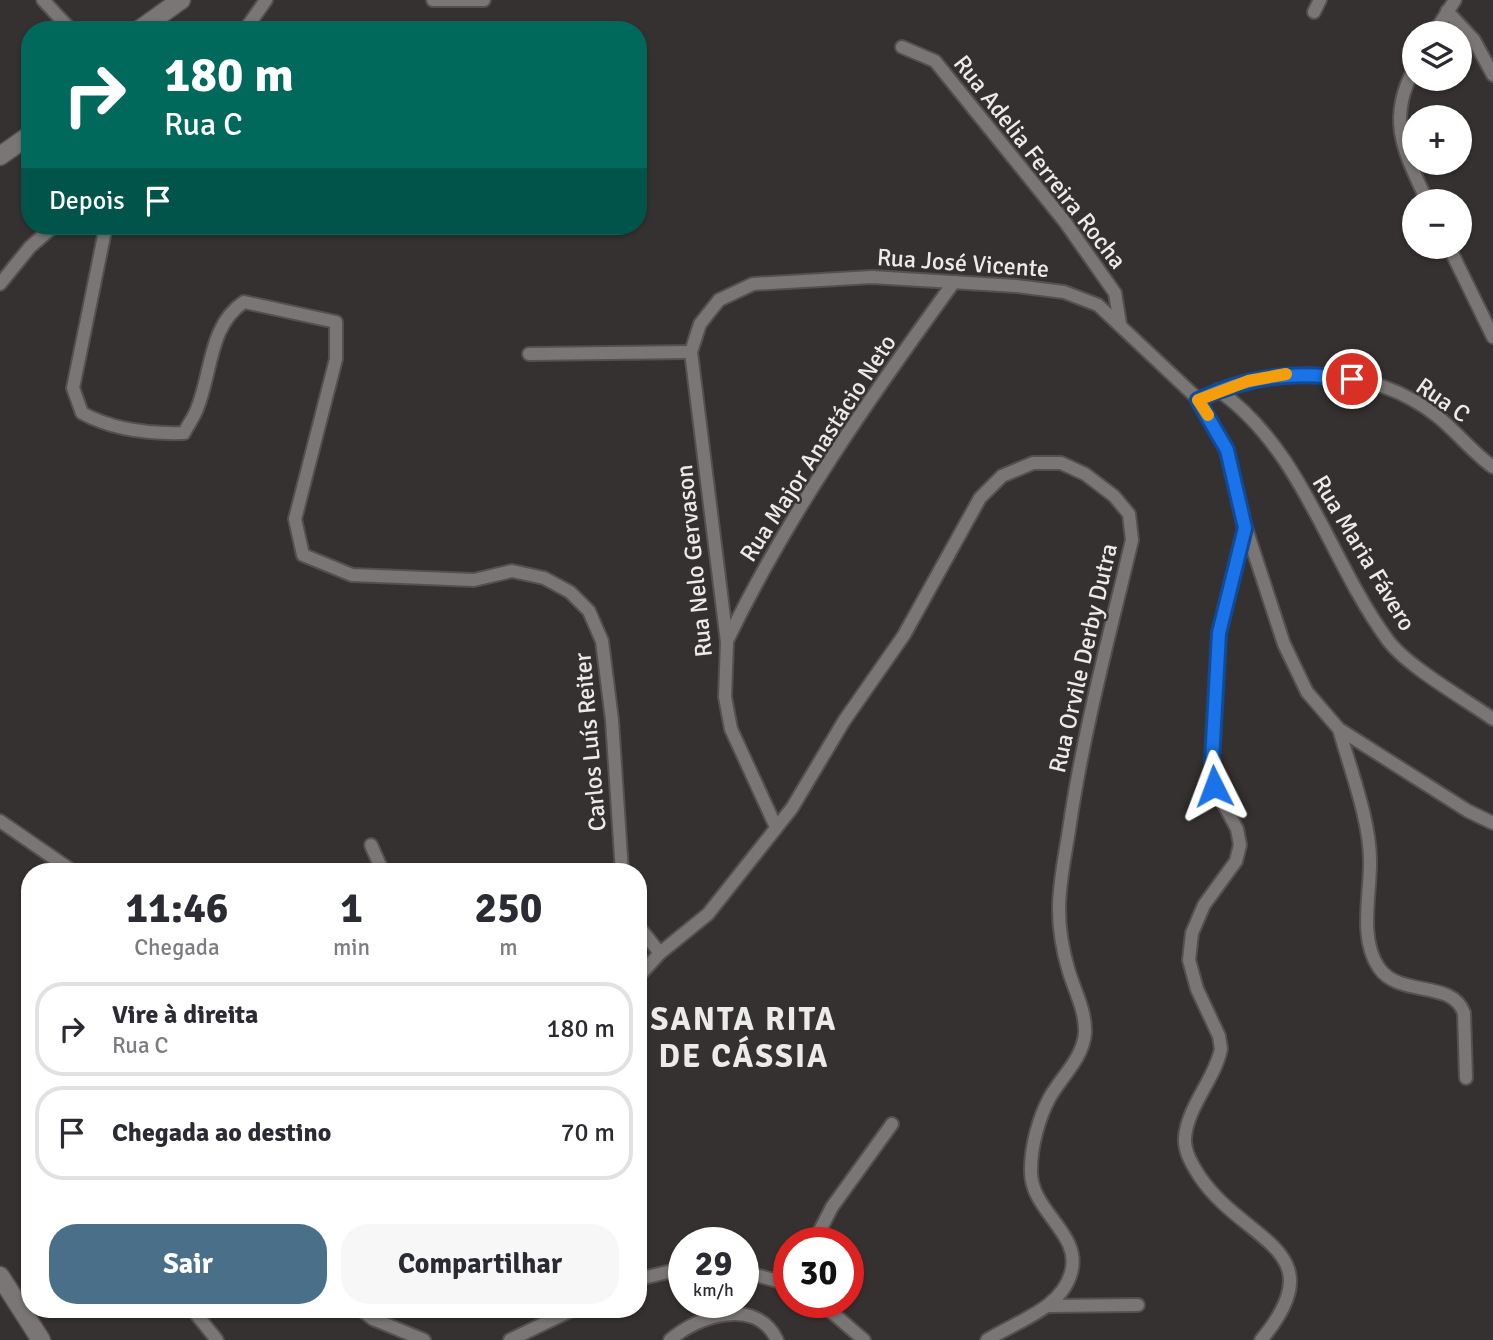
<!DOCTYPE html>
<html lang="pt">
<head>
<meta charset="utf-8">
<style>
  :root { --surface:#fff; --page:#f7f7f7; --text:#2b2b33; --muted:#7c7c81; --line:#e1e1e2; --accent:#496f89 }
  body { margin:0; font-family:Signika,sans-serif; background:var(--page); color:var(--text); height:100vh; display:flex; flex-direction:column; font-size:26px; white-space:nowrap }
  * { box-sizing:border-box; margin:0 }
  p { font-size:23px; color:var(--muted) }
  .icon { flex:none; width:38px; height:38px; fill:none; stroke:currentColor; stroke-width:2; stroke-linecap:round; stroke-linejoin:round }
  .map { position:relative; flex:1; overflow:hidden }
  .drawer { position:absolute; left:21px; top:863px; width:626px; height:455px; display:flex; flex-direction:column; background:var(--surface); border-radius:28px; box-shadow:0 2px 5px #0004 }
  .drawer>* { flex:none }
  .guide { position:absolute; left:21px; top:21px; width:626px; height:214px; border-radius:28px; box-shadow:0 2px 5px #0004; background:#00695c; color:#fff; overflow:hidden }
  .tools { position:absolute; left:1402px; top:21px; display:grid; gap:14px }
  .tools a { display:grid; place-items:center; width:70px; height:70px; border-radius:50%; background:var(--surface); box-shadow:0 2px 5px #0004; font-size:35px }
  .speed { position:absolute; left:668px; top:1227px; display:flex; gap:14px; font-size:35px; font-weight:700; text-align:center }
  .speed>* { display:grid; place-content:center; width:91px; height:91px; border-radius:50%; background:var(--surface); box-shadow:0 2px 5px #0004; line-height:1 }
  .speed small { font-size:18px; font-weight:400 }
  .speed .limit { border:10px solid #d22; background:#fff; color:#111 }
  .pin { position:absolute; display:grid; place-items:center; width:60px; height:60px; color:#fff; margin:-30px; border:4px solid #fff; border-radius:50%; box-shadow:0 2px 7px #0007 }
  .me { position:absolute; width:77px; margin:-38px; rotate:357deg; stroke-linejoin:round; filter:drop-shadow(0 0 5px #0008) }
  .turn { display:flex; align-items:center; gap:24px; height:147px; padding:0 28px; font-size:32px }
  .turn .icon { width:91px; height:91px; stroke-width:2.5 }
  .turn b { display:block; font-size:49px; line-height:60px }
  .then { display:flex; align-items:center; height:66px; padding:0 28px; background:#0003; gap:14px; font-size:26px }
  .eta { display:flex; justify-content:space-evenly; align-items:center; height:119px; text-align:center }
  .eta b { font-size:42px; font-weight:700; line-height:49px }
  .cta { display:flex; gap:14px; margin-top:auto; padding:14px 28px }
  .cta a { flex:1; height:80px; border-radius:28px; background:var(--accent); color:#fff; font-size:28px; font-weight:700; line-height:80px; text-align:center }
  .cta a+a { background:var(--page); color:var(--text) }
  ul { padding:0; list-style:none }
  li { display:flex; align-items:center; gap:21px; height:94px; margin:0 14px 10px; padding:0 14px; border:4px solid var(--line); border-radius:28px }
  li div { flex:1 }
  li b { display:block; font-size:26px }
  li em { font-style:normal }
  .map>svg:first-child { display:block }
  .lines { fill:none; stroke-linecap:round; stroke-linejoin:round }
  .street-casing { stroke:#53504f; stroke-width:16 }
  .secondary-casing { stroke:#53504f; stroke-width:21 }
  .street { stroke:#7a7675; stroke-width:12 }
  .secondary { stroke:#7a7675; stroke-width:18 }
  .route-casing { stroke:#114b97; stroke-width:18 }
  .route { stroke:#1a73e8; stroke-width:12 }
  .slow { stroke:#f59e0b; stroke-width:12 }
  .labels { text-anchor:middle; stroke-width:5; stroke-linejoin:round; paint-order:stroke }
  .street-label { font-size:24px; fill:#edebea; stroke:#353130 }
  .district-label { font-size:32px; font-weight:bold; letter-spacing:2px; fill:#edebea; stroke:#353130 }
</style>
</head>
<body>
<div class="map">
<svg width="1493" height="1340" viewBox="0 0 1493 1340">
  <rect width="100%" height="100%" fill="#353130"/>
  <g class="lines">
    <g class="street-casing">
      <g id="street">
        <polyline points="43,0 71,30"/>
        <polyline points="433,0 484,0"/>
        <polyline points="1447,11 1474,40 1493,75"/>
        <polyline points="1314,12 1320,0"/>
        <polyline points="245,30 266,0"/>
        <polyline points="1434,33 1455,0"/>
        <polyline points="902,47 935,61 1065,222 1115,293 1120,324"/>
        <path d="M1414 69C1386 121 1405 153 1427 201"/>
        <path d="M106 226 73 388 82 413C113 430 149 434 184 433 188 425 194 417 197 409 212 372 209 325 244 302L336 322V359L295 519 303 555 352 575 474 580 512 571 544 578 570 592 589 611 602 641 612 720 622 872"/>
        <polyline points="1449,247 1493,337"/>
        <polyline points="0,284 30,247 54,226"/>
        <polyline points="529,354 691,352"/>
        <path d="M1218 390C1303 450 1328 558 1387 639 1406 666 1465 699 1493 719"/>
        <path d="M1198 399C1274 365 1369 363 1437 416 1457 432 1473 453 1493 467"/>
        <polyline points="1246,528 1284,644 1307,692 1339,729 1468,811 1493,823"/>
        <path d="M727 641C788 514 871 396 954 282"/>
        <path d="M1339 729C1350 769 1371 822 1370 864 1370 897 1359 939 1379 968 1400 998 1452 979 1464 1013L1466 1078"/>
        <polyline points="0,821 74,872"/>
        <path d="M776 827 731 729 725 697 727 642 691 352 700 324 719 300 753 284 872 277 1016 286 1064 292 1098 305 1198 399 1227 451 1245 528 1219 633 1212 761 1214 786 1237 829 1240 845 1236 861 1204 905 1192 933 1189 960 1197 989 1219 1036 1221 1049C1215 1079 1187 1107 1185 1138 1184 1152 1193 1166 1200 1177 1245 1243 1337 1249 1261 1340"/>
        <polyline points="371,845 383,872"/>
        <polyline points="639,927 660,953"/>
        <path d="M639 976 660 953 708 914 792 808 844 721 904 635 980 498 1002 476 1033 463H1061L1085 474 1114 496 1129 514 1132 540C1109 637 1083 732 1069 830 1065 856 1059 883 1059 909 1059 929 1063 952 1069 972 1075 991 1086 1012 1085 1033 1083 1058 1062 1076 1050 1097 1039 1117 1031 1146 1031 1169 1029 1211 1083 1233 1071 1273 1061 1309 1017 1321 987 1340"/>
        <polyline points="814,1242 832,1207 892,1124"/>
        <polyline points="744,1272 789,1284"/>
        <polyline points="639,1279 684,1268"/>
        <polyline points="820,1302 864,1340"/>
        <polyline points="1048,1306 1138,1305"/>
        <polyline points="192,1309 217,1340"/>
        <polyline points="360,1309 373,1319 424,1340"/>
        <polyline points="510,1340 574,1309"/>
        <path d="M670 1340C698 1315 757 1297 777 1340"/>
      </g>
    </g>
    <g class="secondary-casing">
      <g id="secondary">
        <polyline points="139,30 181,0"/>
        <polyline points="0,156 30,135"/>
        <polyline points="0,1276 41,1340"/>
      </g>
    </g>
    <use href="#street" class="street"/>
    <use href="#secondary" class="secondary"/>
  </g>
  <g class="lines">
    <g class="route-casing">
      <path id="route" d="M1214 786 1212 761 1219 633 1245 528 1227 450 1198 400C1250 375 1295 371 1352 379"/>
    </g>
    <use href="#route" class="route"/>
    <polyline class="slow" points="1208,415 1198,400 1248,381 1286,374"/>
  </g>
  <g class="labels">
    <g class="street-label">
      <text transform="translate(1040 162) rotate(52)" y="8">Rua Adelia Ferreira Rocha</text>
      <text transform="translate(963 263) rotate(4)" y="8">Rua José Vicente</text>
      <text transform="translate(1443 400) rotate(35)" y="8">Rua C</text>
      <text transform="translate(818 448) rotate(-57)" y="8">Rua Major Anastácio Neto</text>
      <text transform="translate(1364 553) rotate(59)" y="8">Rua Maria Fávero</text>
      <text transform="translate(694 561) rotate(-96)" y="8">Rua Nelo Gervason</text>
      <text transform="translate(1083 658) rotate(-77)" y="8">Rua Orvile Derby Dutra</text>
      <text transform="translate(590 742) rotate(-95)" y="8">Carlos Luís Reiter</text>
    </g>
    <g class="district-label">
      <text x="744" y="1030">SANTA RITA<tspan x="744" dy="37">DE CÁSSIA</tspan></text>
    </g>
  </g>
</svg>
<div class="tools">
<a><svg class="icon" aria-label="layers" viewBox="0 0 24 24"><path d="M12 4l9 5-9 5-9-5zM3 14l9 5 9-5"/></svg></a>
<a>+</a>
<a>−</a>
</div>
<div class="speed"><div>29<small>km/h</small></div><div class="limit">30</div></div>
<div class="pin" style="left:1352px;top:379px;background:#d93025"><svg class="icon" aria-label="arrive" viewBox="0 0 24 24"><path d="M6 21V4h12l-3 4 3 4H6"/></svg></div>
<svg class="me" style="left:1214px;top:786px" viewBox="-20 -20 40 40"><path d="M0-17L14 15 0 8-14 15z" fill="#1a73e8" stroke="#fff" stroke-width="4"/></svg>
<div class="guide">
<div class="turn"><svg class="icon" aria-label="right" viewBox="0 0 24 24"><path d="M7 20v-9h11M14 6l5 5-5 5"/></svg><div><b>180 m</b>Rua C</div></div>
<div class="then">Depois<svg class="icon" aria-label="arrive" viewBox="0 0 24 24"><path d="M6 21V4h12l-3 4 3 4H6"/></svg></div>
</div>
<section class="drawer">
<div class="eta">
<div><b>11:46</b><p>Chegada</p></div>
<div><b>1</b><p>min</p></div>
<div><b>250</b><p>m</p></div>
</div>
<ul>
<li><svg class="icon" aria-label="right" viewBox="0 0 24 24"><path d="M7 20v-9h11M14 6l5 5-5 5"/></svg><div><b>Vire à direita</b><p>Rua C</p></div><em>180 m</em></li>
<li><svg class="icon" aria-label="arrive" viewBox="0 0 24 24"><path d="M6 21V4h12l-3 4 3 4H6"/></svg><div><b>Chegada ao destino</b></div><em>70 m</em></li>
</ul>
<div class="cta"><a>Sair</a><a>Compartilhar</a></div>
</section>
</div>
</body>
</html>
